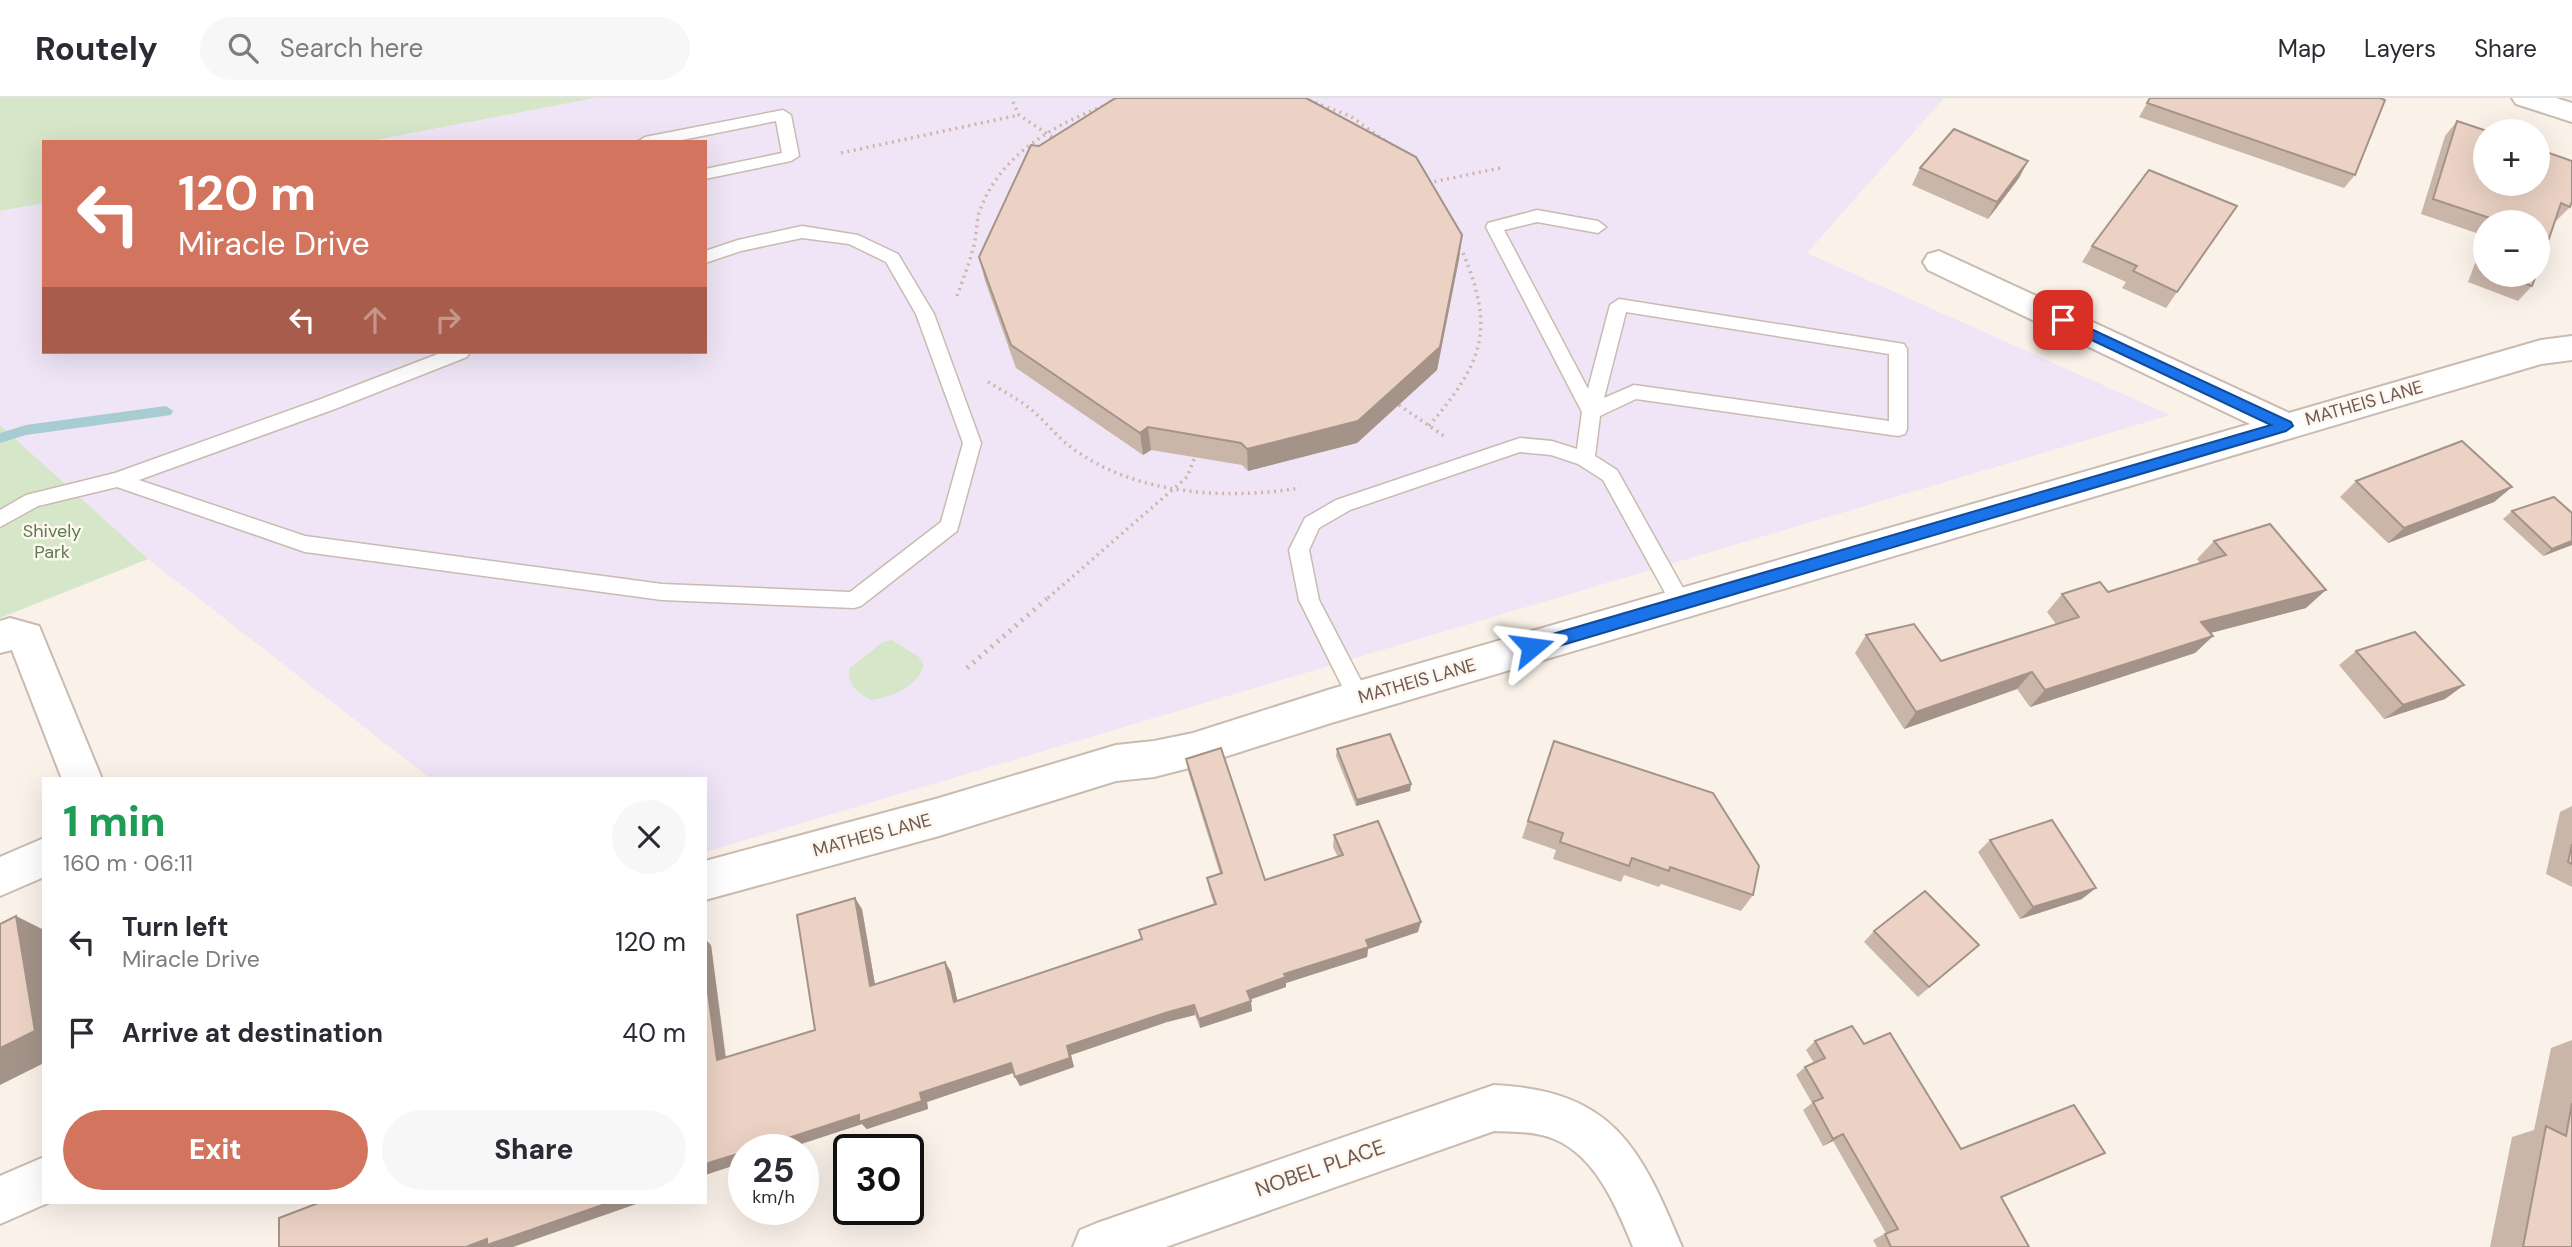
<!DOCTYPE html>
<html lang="en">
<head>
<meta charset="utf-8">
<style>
  :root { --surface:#fff; --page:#f7f7f7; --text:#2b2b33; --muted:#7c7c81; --line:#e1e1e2; --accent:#d3745e }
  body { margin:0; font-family:"DM Sans",sans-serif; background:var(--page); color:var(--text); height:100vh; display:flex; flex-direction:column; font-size:26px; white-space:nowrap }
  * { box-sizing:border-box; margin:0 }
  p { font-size:23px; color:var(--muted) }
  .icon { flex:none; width:38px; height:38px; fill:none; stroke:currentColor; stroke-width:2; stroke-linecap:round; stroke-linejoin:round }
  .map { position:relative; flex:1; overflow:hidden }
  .details { position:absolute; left:42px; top:679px; width:665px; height:427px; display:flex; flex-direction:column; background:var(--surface); border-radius:0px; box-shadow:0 7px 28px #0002 }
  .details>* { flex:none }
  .banner { position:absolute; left:42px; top:42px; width:665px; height:214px; border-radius:0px; box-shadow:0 7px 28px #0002; background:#d3745e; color:#fff; overflow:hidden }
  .fabs { position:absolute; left:2473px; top:21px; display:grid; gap:14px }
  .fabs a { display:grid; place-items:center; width:77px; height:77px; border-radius:50%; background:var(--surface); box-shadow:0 7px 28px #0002; font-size:35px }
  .speed { position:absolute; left:728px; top:1036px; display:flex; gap:14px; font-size:35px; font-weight:700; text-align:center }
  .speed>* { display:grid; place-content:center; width:91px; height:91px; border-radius:50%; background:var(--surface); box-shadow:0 7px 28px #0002; line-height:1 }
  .speed small { font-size:18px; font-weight:400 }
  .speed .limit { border:4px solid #111; border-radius:10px; background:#fff; color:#111 }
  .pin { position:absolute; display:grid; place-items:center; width:60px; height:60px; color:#fff; margin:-30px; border-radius:14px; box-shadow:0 4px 10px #0006 }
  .me { position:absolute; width:77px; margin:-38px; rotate:74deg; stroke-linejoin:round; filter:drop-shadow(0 0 5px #0008) }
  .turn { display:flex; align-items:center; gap:24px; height:147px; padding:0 21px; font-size:32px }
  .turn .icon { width:91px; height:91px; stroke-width:2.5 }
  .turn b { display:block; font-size:49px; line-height:60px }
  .lanes { display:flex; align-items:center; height:66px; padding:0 21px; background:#0003; justify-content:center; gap:35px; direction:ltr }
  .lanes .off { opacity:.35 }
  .round { display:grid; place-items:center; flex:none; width:74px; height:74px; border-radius:37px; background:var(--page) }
  .headline { display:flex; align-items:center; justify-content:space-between; height:119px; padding:0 21px }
  h1 { font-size:42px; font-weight:800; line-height:52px; color:#1e9e55 }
  .primary-button { display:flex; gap:14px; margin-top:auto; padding:14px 21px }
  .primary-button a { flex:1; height:80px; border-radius:42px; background:var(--accent); color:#fff; font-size:28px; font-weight:800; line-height:80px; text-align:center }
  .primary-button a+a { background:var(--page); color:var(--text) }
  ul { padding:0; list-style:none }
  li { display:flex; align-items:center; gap:21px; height:91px; padding:0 21px }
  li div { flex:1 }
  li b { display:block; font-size:26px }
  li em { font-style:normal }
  header { display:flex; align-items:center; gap:42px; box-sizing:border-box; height:98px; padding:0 35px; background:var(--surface); border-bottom:2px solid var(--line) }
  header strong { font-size:33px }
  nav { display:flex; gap:38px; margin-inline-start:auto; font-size:24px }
  .search { width:490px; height:63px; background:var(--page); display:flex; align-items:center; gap:18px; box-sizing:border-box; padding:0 24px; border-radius:38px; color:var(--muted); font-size:26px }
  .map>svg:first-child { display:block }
  .education { fill:#efe5f6 }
  .green { fill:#d6e6c9 }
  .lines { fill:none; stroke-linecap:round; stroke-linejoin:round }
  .stream { fill:#a7ccd1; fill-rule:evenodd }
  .service-casing { stroke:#cabab0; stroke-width:3 }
  .minor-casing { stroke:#cabab0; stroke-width:4 }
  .path-far1 { stroke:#d0b5a7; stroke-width:3.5; stroke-dasharray:2 4.5; stroke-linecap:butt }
  .path { stroke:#d0b5a7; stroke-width:5; stroke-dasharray:2 6; stroke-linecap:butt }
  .service { fill:#fff; fill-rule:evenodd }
  .minor { fill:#fff; fill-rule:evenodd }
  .wall { fill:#cab5a9 }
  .shaded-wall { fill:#a49389 }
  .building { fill:#ebd2c4; stroke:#a49389; stroke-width:2 }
  .route { fill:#1a73e8; stroke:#114b97; stroke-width:2 }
  .labels { text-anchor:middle; stroke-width:5; stroke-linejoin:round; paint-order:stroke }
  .street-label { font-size:18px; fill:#715a50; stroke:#fdf7ef }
  .park-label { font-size:18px; fill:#5c7a4d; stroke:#fdf7ef }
  .near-street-label { font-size:21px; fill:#715a50; stroke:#fdf7ef }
</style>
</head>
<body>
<header>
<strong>Routely</strong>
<div class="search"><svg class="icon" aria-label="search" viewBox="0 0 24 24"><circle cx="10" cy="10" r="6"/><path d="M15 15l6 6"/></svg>Search here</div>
<nav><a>Map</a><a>Layers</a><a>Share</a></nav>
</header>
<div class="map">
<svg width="2572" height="1149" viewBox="0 0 2572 1149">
  <rect width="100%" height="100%" fill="#faf2e9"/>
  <polygon class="education" points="595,0 1944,0 1807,155 2170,317 705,754 705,681 431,681 148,461 0,327 0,113 44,105 44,254 705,254 705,44 365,44"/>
  <g class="green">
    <polygon points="0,0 595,0 365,44 44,44 44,105 0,113"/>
    <polygon points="0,327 148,461 0,520"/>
    <path d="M892 542 919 559 924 568C917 589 891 599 871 602 857 594 848 588 849 571L883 544Z"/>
  </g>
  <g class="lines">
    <polygon class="stream" points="166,308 173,313 171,317 26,337 0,345 0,335 26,327"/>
    <g class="service-casing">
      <g id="service">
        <polygon points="783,12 791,17 799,58 791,63 705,81 705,71 782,55 776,23 672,44 637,44 645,39"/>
        <path d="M1537 112 1598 123 1606 129 1598 135 1537 124 1504 132 1588 291 1610 207 1619 201 1904 246 1907 251V331L1905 336 1898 338 1636 301 1600 318 1595 358 1617 372 1688 499 1691 505 1688 511 1681 513 1674 511 1603 382 1578 366 1551 357 1520 354 1350 412 1319 430 1309 452 1319 502 1370 600 1367 606 1359 609 1351 606 1299 502 1289 452 1305 420 1336 402 1520 340 1552 343 1577 351 1582 314 1486 129 1488 125ZM1626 214 1889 256V323L1634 287 1604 300Z"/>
        <polygon points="802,128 858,137 898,156 934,216 981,345 957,433 861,508 854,510 662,502 305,454 117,389 38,408 0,429 0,412 26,397 115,375 321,301 443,254 470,254 467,259 335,311 139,382 305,438 662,486 850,494 941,424 963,345 916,216 886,164 849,146 802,140 741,153 705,165 705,153 738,142"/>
      </g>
    </g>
    <g class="minor-casing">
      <g id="minor">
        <polygon points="2512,0 2556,0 2572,5 2572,24 2516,6"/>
        <polygon points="1939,153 2289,315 2541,242 2572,238 2572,262 2541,266 1331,625 1193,669 1154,679 1116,683 939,738 705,802 705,763 939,700 1116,647 1154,643 1193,635 1331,591 2250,326 1928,172 1923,164 1928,156"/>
        <polygon points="10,520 39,528 102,681 62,681 12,552 0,555 0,523"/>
        <polygon points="44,740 44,779 0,798 0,759"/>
        <path d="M1494 987C1613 993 1640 1048 1682 1149H1633C1617 1110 1596 1058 1554 1041 1535 1033 1514 1034 1494 1033L1166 1149H1073L1080 1132 1097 1125Z"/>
        <polygon points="44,1059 44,1104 50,1104 0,1126 0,1078"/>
      </g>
    </g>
    <g class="path-far1">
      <polyline points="1303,0 1350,18 1391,47"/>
      <polyline points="1013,4 1019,17 1055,41"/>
      <polyline points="841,55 1019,17"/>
      <polyline points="1428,85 1500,70"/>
      <path d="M957 198C963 181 970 164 974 147 977 136 976 125 979 115 998 58 1054 26 1107 7"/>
      <path d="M988 284C1003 293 1020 302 1033 313 1047 325 1058 340 1072 350 1136 397 1225 402 1300 390"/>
      <polyline points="1399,307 1444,338"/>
      <path d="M1429 328C1482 265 1496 233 1463 155"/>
      <polyline points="1048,500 1187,379 1195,359"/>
    </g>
    <polyline class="path" points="967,570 1050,498"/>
    <use href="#service" class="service"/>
    <use href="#minor" class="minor"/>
  </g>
  <g class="wall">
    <polygon points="2150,0 2355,77 2344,90 2139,19"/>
    <polygon points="2457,23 2538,86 2570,109 2556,123 2485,124 2485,138 2421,116 2445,38"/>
    <polygon points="1920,70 2019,80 1988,121 1912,87"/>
    <polygon points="2237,108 2166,210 2122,190 2126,184 2082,164 2092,148"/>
    <polygon points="1462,137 1459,161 1437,272 1357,345 1248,373 1242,367 1151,352 1143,357 1016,270 985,183 979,159"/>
    <polygon points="2485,139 2485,177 2536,177 2532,188 2518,203 2468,184"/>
    <polygon points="2356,383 2512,389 2494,404 2388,445 2340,399"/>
    <polygon points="2512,413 2572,447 2543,458 2503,421"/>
    <polygon points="2214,443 2306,510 2210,535 2213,538 2195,555 2030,609 2017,591 1904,631 1855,555 1866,537 1941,563 2056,526 2047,514 2062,496 2108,494 2200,465 2197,461"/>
    <polygon points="2356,553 2464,587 2445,601 2384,621 2339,567"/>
    <polygon points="1554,643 1753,797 1741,813 1661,786 1659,789 1624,777 1621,784 1553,761 1556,752 1522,740"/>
    <polygon points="1337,651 1411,686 1410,693 1356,708 1336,658"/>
    <polygon points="1186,661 1265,782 1338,759 1333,749 1334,737 1418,834 1368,851 1367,859 1286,885 1286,889 1250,902 1252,913 1200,930 1195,917 1167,924 1071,957 1074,969 1020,988 1013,975 927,1004 928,1011 867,1031 862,1026 705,1077 711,847 726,959 815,932 862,811 875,887 945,864 951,874 957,903 1141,841 1139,832 1214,807 1209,791 1207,780 1220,776 1188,673"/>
    <polygon points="2572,708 2572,789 2546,776 2560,714"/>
    <polygon points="1990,742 2082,801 2020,821 1978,754"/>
    <polygon points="1874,833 1979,847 1918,899 1864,844"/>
    <polygon points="2572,942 2572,1149 2490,1149 2512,1039 2534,1032 2551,950"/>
    <polygon points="1815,943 1864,946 1961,1051 2090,1062 2001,1100 2029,1149 1877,1149 1873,1142 1886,1135 1833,1043 1823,1048 1803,1012 1812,1005 1796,977 1805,969 1814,965 1806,952"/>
  </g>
  <g class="shaded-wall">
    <polygon points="2028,63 2019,80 1988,121 1997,104"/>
    <polygon points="1462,137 1459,161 1437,272 1357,345 1248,373 1247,351"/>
    <polygon points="1148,329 1151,352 1143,357 1140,335"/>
    <polygon points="2512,389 2494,404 2388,445 2404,430"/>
    <polygon points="2572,443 2572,447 2543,458 2552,451"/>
    <polygon points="2326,492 2306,510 2184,542 2201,524"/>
    <polygon points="2213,538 2195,555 2030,609 2045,592"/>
    <polygon points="2032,574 2017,591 1904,631 1916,614"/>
    <polygon points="2464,587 2445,601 2384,621 2403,607"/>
    <polygon points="1411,686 1410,693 1356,708 1357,702"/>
    <polygon points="2096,790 2082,801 2020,821 2033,809"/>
    <polygon points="855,800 862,811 877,898 870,888"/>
    <polygon points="16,818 44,832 44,965 0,987 0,950"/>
    <polygon points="1421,824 1418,834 1368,851 1367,859 1286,885 1286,889 1248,902 1247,893 1366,842"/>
    <polygon points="705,841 711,847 727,971 717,962 705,872"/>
    <polygon points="945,864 951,874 960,914 954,904"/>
    <polygon points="1251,903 1252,913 1200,930 1199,921"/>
    <polygon points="1194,907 1195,917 1167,924 1071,957 1074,969 1020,988 1015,979 1067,948 1165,915"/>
    <polygon points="1011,965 1016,974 927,1004 928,1011 867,1031 862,1026 783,1052 751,1052"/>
    <polygon points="1843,1036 1833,1043 1823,1048 1833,1041"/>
    <polygon points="744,1054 744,1064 705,1077 705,1066"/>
    <polygon points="611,1104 642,1104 513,1149 466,1149 487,1141"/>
  </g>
  <g class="building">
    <polygon points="1117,0 1306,0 1416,59 1462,137 1440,249 1358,323 1247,351 1241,345 1148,329 1140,335 1011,247 979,159 1031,47 1039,48 1114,1"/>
    <polygon points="2150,0 2380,0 2385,2 2355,77 2147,5"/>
    <polygon points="2457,23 2487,33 2485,33 2485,86 2538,86 2538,51 2572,63 2572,103 2570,109 2561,105 2538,173 2538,124 2499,124 2499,123 2433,101"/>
    <polygon points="1954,31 2028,63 1997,104 1920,70"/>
    <polygon points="2149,72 2237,108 2177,194 2133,173 2137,168 2092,148"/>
    <polygon points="2485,161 2485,171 2482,169"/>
    <polygon points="2502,177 2536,177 2532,188"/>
    <polygon points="2462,343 2512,389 2404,430 2356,383"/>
    <polygon points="2554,399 2572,415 2572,443 2552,451 2512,413"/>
    <polygon points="2270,426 2326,492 2201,524 2213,538 2045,592 2032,574 1916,614 1866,537 1914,526 1941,563 2079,519 2062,496 2100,484 2108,494 2226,457 2214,443"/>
    <polygon points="2415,534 2464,587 2403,607 2356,553"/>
    <polygon points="1390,636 1411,686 1357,702 1337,651"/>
    <polygon points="1554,643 1713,695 1759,768 1753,797 1670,769 1669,773 1632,760 1629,768 1560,744 1563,735 1528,723"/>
    <polygon points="1221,650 1265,782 1343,757 1334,737 1378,723 1421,824 1366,842 1369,849 1284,876 1286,879 1247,893 1251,903 1199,921 1194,907 1165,915 1067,948 1070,960 1015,979 1011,965 920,995 922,1003 859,1024 859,1017 751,1052 744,1052 744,1054 705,1066 705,872 717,962 815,932 797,817 855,800 870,888 945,864 954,904 1142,841 1139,832 1216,806 1207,780 1222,775 1186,661"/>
    <polygon points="2052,722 2096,790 2033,809 1990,742"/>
    <polygon points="2572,746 2572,766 2568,764"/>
    <polygon points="1925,793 1979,847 1929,889 1874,833"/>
    <polygon points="16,818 35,933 0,950 0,826"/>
    <polygon points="1852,928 1864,946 1890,935 1961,1051 2074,1007 2105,1055 2001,1099 2029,1149 1891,1149 1885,1136 1898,1131 1843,1036 1833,1041 1813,1004 1823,1000 1805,969 1825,960 1815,943"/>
    <polygon points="2572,1005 2572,1149 2523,1149 2546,1028 2566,1038"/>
    <polygon points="321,1104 611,1104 487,1147 487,1141 466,1149 279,1149 279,1120"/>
  </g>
  <polygon class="route" points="2063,218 2291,324 2293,328 2286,333 1532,556 1527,554 1524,549 1527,544 1532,542 2271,327 2058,226 2058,219"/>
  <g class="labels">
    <g class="street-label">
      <text transform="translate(2364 305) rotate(-16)" y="6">MATHEIS LANE</text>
      <text transform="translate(1417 583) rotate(-16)" y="6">MATHEIS LANE</text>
      <text transform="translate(872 737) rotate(-15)" y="6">MATHEIS LANE</text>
    </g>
    <g class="park-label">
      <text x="52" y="439">Shively<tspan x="52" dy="21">Park</tspan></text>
    </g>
    <g class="near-street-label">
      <text transform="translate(1320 1070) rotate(-19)" y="7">NOBEL PLACE</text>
    </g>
  </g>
</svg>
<div class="fabs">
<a>+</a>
<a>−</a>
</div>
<div class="speed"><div>25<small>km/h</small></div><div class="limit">30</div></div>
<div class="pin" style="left:2063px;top:222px;background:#d93025"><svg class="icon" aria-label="arrive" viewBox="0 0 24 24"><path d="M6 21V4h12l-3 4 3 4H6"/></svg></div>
<svg class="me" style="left:1532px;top:549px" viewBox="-20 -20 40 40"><path d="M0-17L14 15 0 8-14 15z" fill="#1a73e8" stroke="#fff" stroke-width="4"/></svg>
<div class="banner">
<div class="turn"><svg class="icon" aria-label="left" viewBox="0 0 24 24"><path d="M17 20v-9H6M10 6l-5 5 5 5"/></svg><div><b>120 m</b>Miracle Drive</div></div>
<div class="lanes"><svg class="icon" aria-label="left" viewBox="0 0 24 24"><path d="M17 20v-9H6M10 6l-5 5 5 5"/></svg><svg class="icon off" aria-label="ahead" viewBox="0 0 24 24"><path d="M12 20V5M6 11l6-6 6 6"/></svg><svg class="icon off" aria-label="right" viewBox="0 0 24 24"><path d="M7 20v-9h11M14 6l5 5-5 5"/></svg></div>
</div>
<section class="details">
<div class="headline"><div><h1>1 min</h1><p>160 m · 06:11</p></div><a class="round"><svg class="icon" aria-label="close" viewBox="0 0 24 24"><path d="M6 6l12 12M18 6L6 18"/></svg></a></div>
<ul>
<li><svg class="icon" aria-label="left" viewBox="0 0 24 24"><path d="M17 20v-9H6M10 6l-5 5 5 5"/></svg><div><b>Turn left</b><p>Miracle Drive</p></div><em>120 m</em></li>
<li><svg class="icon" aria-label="arrive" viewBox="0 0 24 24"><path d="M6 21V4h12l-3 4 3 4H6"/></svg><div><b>Arrive at destination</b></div><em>40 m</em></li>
</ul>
<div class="primary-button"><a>Exit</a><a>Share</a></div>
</section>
</div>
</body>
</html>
